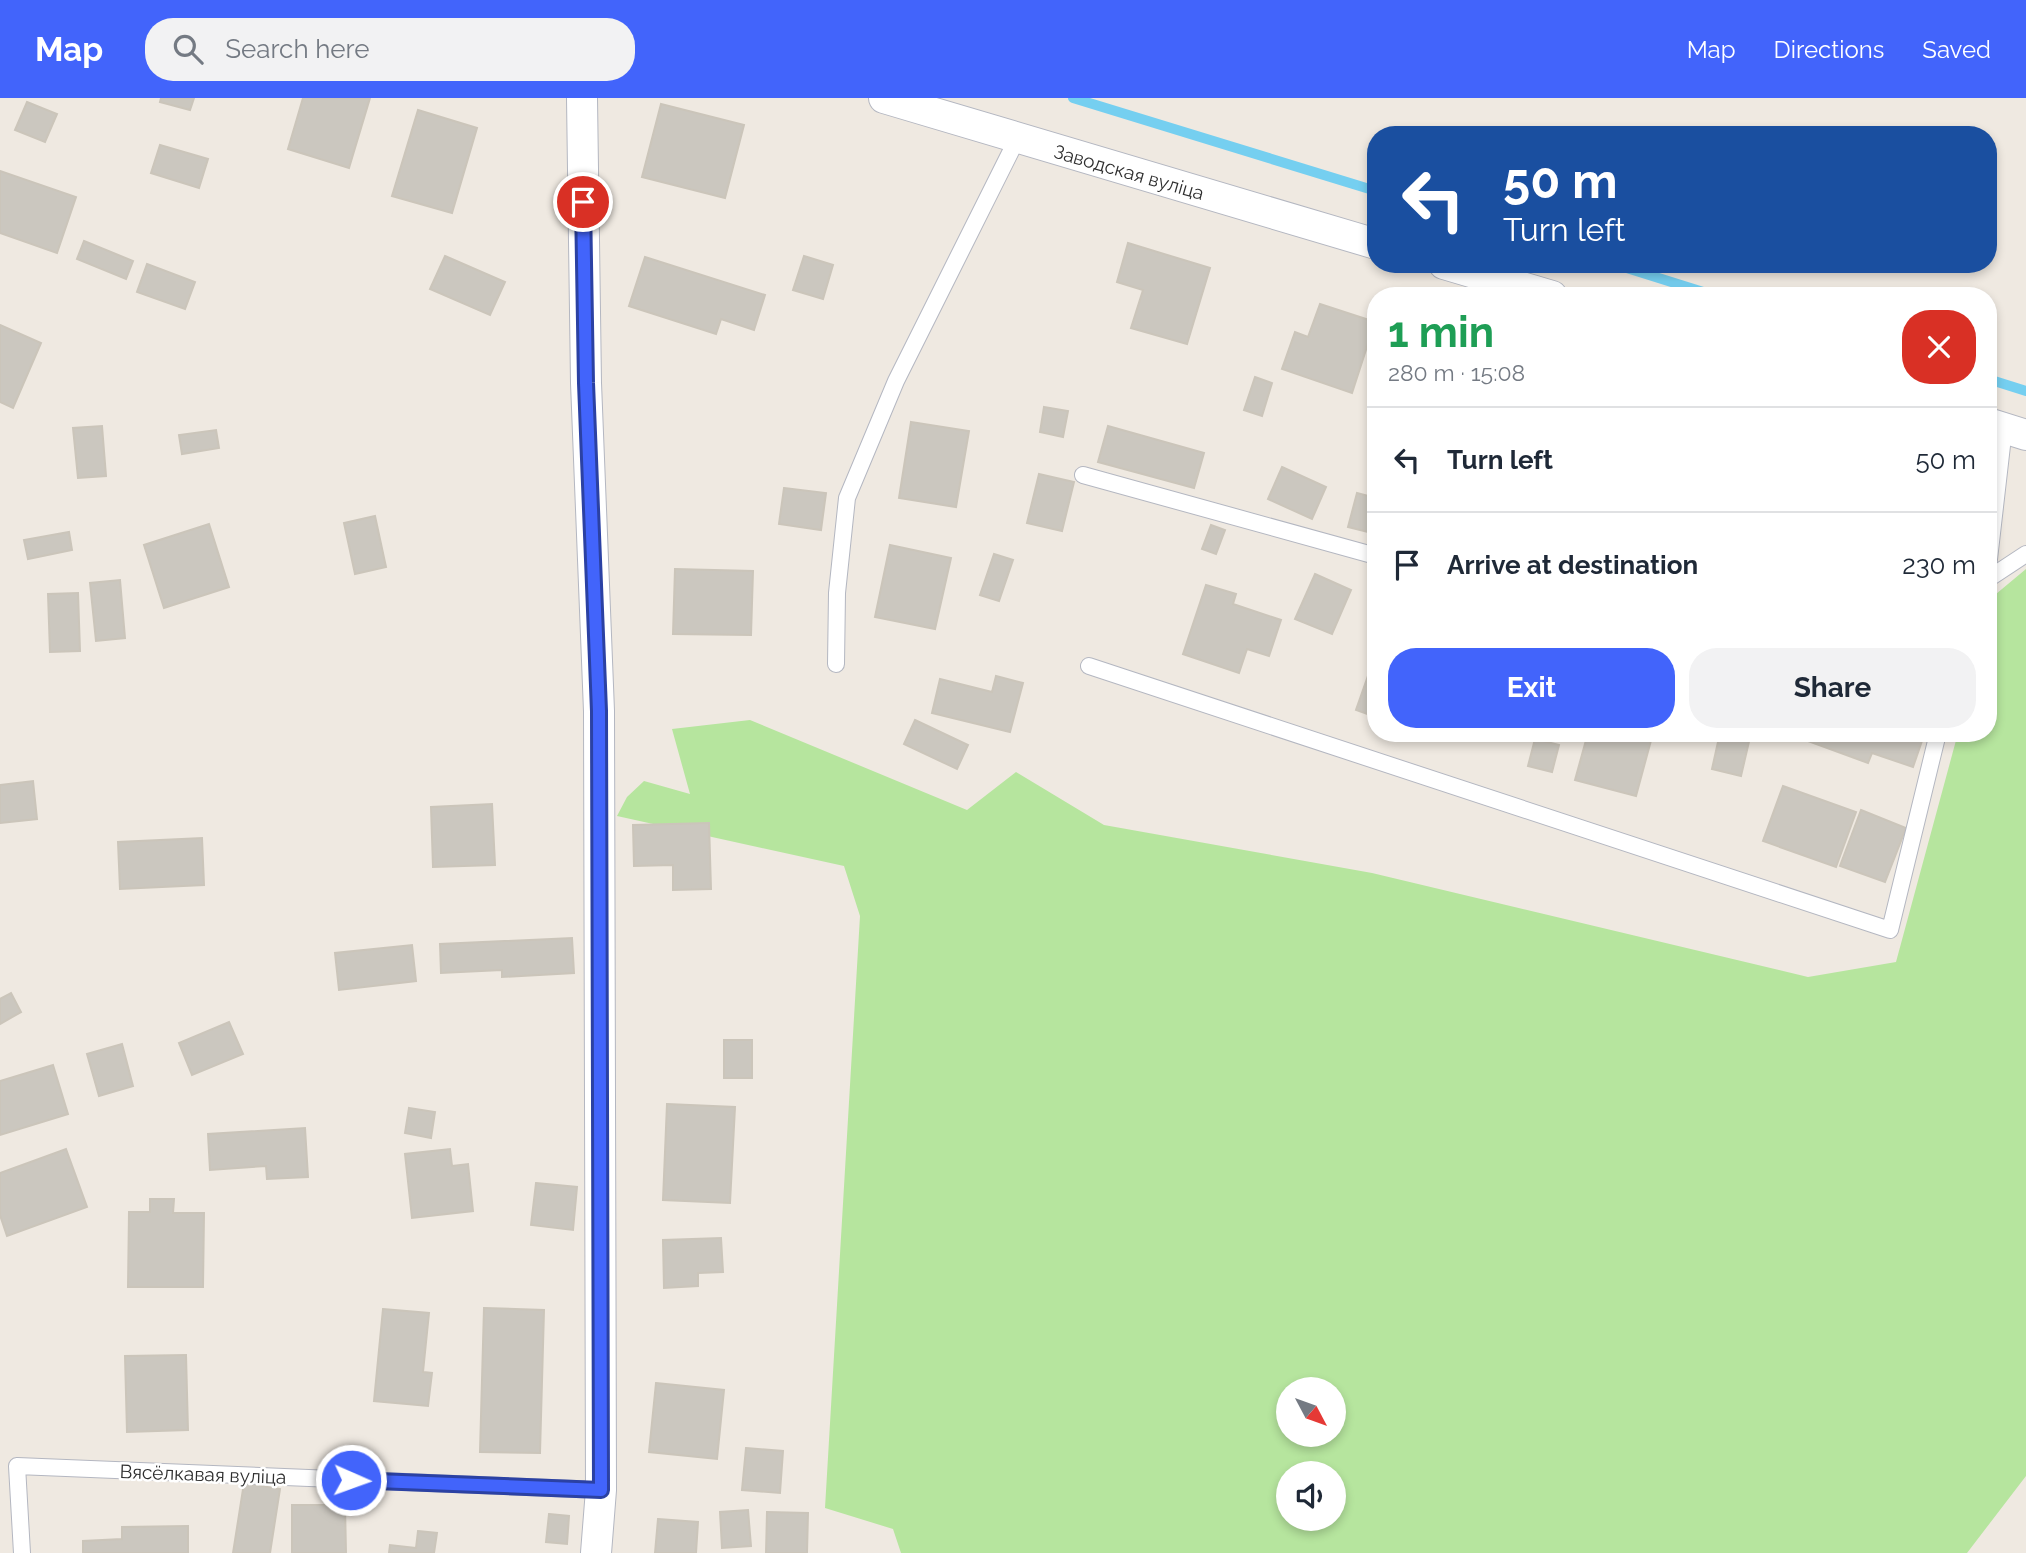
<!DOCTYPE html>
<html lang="en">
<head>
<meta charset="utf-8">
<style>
  :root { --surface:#fff; --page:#f2f2f3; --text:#1f2937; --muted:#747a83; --line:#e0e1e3; --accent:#4264fb }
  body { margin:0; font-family:Raleway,sans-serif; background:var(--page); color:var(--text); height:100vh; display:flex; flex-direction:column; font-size:26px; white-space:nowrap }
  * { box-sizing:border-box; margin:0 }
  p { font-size:23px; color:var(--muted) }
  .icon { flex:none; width:38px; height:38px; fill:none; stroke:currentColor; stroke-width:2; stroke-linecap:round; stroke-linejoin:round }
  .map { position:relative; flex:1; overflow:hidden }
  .details { position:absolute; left:1367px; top:189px; width:630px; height:455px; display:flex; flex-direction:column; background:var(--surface); border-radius:28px; box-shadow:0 4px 10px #0003 }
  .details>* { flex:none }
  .hud { position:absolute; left:1367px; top:28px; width:630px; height:147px; border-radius:28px; box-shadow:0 4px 10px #0003; background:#1a4fa0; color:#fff; overflow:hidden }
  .needle { width:46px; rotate:131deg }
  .controls { position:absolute; left:1276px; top:1279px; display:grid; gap:14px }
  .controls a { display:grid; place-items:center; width:70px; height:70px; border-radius:50%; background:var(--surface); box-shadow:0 4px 10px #0003; font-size:35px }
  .pin { position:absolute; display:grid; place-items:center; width:60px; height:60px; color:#fff; margin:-30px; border:4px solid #fff; border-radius:50%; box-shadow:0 2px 7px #0007 }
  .me { position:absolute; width:77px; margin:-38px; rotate:92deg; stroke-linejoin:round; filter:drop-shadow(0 0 5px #0008) }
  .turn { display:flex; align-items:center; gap:24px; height:147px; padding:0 21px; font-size:32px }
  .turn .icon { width:91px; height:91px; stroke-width:2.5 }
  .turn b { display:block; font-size:49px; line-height:60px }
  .round { display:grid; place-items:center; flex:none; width:74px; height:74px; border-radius:28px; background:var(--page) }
  .head { display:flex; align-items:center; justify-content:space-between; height:119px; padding:0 21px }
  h1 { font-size:42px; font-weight:700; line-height:52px; color:#1e9e55 }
  .action { display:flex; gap:14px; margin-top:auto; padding:14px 21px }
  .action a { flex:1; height:80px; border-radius:28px; background:var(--accent); color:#fff; font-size:28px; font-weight:700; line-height:80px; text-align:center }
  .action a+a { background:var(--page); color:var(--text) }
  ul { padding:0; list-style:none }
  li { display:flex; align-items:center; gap:21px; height:105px; padding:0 21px; border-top:2px solid var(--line) }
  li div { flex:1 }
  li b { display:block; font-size:26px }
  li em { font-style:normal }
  header { display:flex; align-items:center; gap:42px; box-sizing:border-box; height:98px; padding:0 35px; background:var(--accent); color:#fff }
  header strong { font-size:33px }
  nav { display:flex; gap:38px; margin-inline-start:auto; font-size:24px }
  .search { width:490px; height:63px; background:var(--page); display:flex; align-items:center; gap:18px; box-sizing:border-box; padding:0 24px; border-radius:28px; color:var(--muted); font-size:26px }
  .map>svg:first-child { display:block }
  .green { fill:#b6e59e; fill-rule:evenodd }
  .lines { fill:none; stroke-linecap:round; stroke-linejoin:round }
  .stream { stroke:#75cff0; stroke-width:10 }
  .building { fill:#cbc7bf; stroke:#cbc5ba; stroke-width:2 }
  .lane-casing { stroke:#b4b7c1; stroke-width:18 }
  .street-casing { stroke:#b4b7c1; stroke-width:32 }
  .lane { stroke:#fff; stroke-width:16 }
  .street { stroke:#fff; stroke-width:30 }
  .route-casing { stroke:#2b41a3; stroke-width:18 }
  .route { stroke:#4264fb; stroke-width:12 }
  .labels { text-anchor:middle; stroke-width:5; stroke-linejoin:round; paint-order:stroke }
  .street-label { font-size:19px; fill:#2e2e2e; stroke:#fff }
</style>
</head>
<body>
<header>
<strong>Map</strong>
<div class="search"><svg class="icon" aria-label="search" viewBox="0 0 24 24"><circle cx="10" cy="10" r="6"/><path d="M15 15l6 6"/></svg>Search here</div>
<nav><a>Map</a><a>Directions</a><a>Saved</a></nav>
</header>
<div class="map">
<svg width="2026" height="1455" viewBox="0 0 2026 1455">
  <rect width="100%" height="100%" fill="#efe9e1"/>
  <path class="green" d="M2026 471V1378L1967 1455H901L893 1431 825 1410 860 818 844 768 617 718 627 699 644 683 690 696 672 631 750 622 967 712 1016 674 1104 727 1372 775 1808 879 1896 864 1958 635H1988V525L1996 496ZM1288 1292H1334V1337H1288ZM1288 1376H1334V1421H1288Z"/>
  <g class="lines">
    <g class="stream">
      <polyline points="1073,0 1376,93"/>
      <polyline points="1614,166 1716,198"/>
      <polyline points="1988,281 2026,293"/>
    </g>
  </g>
  <g class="building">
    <polygon points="161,0 194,0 190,12 160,4"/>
    <polygon points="303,0 370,0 349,70 288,51"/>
    <polygon points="27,4 57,16 45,44 15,32"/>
    <polygon points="661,6 744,27 725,100 642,79"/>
    <polygon points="418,12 477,30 452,115 392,98"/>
    <polygon points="160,47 208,61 199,90 151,75"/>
    <polygon points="0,73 76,99 57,155 0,135"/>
    <polygon points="84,143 133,163 126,181 77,161"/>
    <polygon points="1128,145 1210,170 1187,246 1131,230 1143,192 1117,184"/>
    <polygon points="445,158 505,184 490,217 430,191"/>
    <polygon points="804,158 833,167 823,201 793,192"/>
    <polygon points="645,159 765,197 754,232 721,221 716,236 629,208"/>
    <polygon points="147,166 195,184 185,211 137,194"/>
    <polygon points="1320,206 1375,224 1352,295 1282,271 1295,234 1308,239"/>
    <polygon points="0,227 41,245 13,310 0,304"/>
    <polygon points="1255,279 1272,285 1262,318 1244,312"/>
    <polygon points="1044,309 1068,313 1063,339 1040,334"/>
    <polygon points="911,324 969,333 956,409 899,400"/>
    <polygon points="102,328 106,378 78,380 73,330"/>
    <polygon points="1108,328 1204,355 1194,390 1098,364"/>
    <polygon points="216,332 219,350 182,356 179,337"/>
    <polygon points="1282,369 1326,389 1312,421 1268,401"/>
    <polygon points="1039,376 1074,384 1062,433 1027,425"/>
    <polygon points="784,390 826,395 821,432 779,426"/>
    <polygon points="1357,395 1376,400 1376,436 1348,429"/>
    <polygon points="375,418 386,469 355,476 344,425"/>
    <polygon points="209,426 229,489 164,510 144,447"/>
    <polygon points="1211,427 1225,432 1216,456 1202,451"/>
    <polygon points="69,434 72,452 28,461 24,442"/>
    <polygon points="890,447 951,460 935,531 875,519"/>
    <polygon points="994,456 1013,462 999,503 980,497"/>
    <polygon points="675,471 753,473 751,537 673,536"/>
    <polygon points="1315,476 1351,492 1332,536 1295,521"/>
    <polygon points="120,482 125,540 96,543 90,485"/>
    <polygon points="1206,487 1236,496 1233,506 1281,522 1269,558 1247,551 1239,575 1183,556"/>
    <polygon points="78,495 80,553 50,554 48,496"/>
    <polygon points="1376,555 1376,619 1356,612"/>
    <polygon points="996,578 1023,585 1010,634 932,615 940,581 992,594"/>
    <polygon points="915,622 968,647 957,671 904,646"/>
    <polygon points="1588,635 1653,635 1636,698 1575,682"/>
    <polygon points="1720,635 1751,635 1741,678 1712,671"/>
    <polygon points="1795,635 1920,635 1924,637 1913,669 1872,655 1868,665 1794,638"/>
    <polygon points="1535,641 1559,647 1552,674 1528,668"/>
    <polygon points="33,683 37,721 0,725 0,687"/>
    <polygon points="1783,688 1856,714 1836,769 1763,743"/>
    <polygon points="492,706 495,767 433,769 431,709"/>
    <polygon points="1861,712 1906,730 1885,784 1840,768"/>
    <polygon points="709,725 711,791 673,792 673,767 634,768 633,727"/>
    <polygon points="202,740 204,787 120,791 118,744"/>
    <polygon points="572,840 574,875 502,879 502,872 441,875 440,846"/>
    <polygon points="412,847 416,883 339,892 335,855"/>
    <polygon points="11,895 21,914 0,926 0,901"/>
    <polygon points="229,924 243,956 192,977 179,945"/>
    <rect x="724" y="942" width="28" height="38"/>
    <polygon points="122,946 133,988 99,998 87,956"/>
    <polygon points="53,967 68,1016 0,1037 0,983"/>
    <polygon points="667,1006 735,1009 730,1105 663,1102"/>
    <polygon points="409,1010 435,1014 431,1040 405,1035"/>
    <polygon points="305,1030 308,1079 267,1081 266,1068 210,1072 208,1036"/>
    <polygon points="66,1051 87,1109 7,1138 0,1117 0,1075"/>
    <polygon points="450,1051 452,1068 468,1066 473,1113 412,1120 405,1056"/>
    <polygon points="536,1085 577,1089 573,1132 531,1127"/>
    <polygon points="150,1101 174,1101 173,1115 204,1115 203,1189 128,1189 129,1114 150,1114"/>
    <polygon points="721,1140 723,1174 698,1175 698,1188 664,1190 663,1142"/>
    <polygon points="484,1210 544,1212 540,1355 480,1354"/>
    <polygon points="383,1211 429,1215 423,1274 432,1275 428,1308 374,1303"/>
    <polygon points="186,1257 188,1332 127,1334 125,1258"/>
    <polygon points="656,1285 724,1292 717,1361 649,1354"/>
    <polygon points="746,1350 783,1353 780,1395 742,1392"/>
    <polygon points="244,1385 280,1391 270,1455 233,1455"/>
    <polygon points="292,1407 345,1407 346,1455 292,1455"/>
    <polygon points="748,1412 751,1448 722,1450 720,1414"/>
    <polygon points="767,1414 808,1415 807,1455 766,1455"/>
    <polygon points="549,1416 569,1418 567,1446 546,1444"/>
    <polygon points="658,1421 698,1424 696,1455 655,1455"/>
    <polygon points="188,1428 188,1455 83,1455 83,1443 122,1441 122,1429"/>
    <polygon points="418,1433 437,1435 434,1455 389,1455 390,1447 416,1450"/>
  </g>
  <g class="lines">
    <g class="lane-casing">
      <g id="lane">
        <polyline points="1083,377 1376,458"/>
        <polyline points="1988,470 2004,330"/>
        <polyline points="1988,481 2026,456"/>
        <polyline points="836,566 837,495 847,400 896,283 1017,41"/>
        <polyline points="1089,568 1890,832 1938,635"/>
        <polyline points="22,1455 17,1368 601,1392"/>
      </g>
    </g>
    <g class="street-casing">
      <g id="street">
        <polyline points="582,0 586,285 599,613 601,1392 596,1455"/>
        <polyline points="884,0 1376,146"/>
        <polyline points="1444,166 1552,198"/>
        <polyline points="1988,325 2026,337"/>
      </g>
    </g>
    <use href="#lane" class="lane"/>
    <use href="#street" class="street"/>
  </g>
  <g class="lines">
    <g class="route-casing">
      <polyline id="route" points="351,1382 601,1392 599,613 586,285 583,104"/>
    </g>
    <use href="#route" class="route"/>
  </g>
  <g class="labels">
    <g class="street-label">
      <text transform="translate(1129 74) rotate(16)" y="7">Заводская вуліца</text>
      <text transform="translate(203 1376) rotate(2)" y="7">Вясёлкавая вуліца</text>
    </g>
  </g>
</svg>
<div class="controls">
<a><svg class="needle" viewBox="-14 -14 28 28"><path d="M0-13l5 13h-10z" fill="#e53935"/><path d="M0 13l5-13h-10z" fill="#747a83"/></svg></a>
<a><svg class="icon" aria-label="sound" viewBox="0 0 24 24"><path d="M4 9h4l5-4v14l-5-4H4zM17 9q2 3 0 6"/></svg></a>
</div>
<div class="pin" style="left:583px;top:104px;background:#d93025"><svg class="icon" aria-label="arrive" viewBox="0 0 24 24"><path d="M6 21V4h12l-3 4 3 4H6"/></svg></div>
<svg class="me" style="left:351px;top:1382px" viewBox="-20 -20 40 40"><circle r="17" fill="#4264fb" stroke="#fff" stroke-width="3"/><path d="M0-11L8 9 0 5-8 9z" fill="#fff"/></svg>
<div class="hud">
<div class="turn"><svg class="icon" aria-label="left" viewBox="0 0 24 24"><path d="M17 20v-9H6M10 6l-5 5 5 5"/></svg><div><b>50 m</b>Turn left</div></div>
</div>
<section class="details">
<div class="head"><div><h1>1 min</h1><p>280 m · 15:08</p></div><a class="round" style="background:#d93025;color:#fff"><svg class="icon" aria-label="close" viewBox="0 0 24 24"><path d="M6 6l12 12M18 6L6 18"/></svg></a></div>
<ul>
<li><svg class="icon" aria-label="left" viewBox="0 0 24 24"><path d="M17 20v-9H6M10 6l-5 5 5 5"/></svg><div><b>Turn left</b></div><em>50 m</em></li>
<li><svg class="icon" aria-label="arrive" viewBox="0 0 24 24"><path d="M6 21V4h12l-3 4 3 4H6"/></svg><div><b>Arrive at destination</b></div><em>230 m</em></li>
</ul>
<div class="action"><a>Exit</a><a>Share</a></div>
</section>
</div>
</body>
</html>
